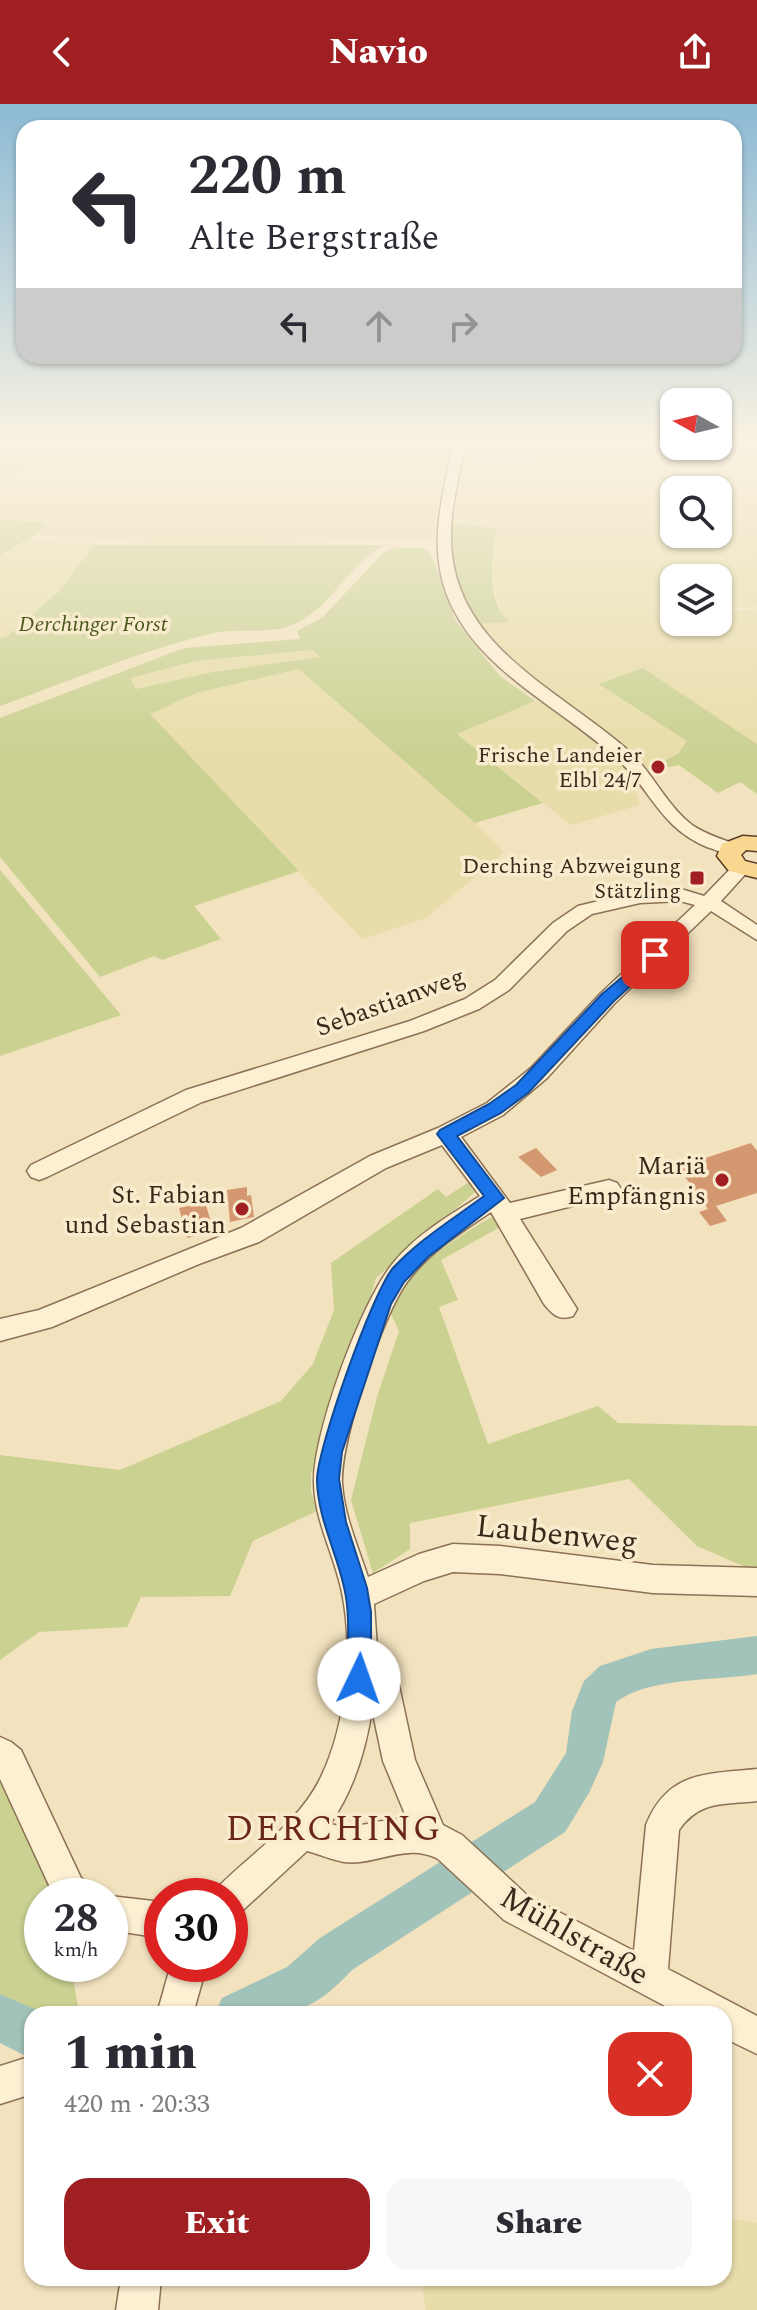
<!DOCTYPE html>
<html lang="en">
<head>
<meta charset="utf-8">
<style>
  :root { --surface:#fff; --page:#f7f7f7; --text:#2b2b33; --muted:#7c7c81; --accent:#a01f22 }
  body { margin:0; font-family:Spectral,serif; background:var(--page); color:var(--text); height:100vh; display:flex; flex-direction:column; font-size:30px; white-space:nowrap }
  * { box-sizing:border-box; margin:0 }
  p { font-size:26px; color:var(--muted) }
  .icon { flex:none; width:44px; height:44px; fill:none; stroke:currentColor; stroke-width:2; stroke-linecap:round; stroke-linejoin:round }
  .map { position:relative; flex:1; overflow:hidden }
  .sheet { position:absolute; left:24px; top:1902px; width:708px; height:280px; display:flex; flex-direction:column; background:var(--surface); border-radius:24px; box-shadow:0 2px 6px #0004 }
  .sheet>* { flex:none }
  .guide { position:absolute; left:16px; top:16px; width:726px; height:244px; border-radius:24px; box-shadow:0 2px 6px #0004; background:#fff; color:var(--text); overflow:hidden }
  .needle { width:52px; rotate:278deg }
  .fabs { position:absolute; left:660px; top:284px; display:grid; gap:16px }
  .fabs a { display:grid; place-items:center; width:72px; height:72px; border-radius:16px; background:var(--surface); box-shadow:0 2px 6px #0004; font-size:40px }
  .speed { position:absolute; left:24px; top:1774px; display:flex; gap:16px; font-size:40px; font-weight:700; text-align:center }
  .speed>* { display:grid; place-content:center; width:104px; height:104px; border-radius:50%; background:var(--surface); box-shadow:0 2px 6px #0004; line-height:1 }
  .speed small { font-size:20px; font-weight:400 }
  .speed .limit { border:12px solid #d22; background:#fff; color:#111 }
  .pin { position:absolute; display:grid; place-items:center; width:68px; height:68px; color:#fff; margin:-34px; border-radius:16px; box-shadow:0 4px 12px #0006 }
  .me { position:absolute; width:88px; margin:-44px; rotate:3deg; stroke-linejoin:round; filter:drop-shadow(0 0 6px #0008) }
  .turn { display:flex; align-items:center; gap:28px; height:168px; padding:0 40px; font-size:36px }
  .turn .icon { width:104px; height:104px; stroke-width:2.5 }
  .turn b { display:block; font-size:56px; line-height:68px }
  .lanes { display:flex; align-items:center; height:76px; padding:0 40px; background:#0003; justify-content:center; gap:40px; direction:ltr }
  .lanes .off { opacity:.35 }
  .round { display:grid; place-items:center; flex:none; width:84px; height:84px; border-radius:24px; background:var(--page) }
  .summary { display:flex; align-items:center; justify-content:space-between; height:136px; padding:0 40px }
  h1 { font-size:48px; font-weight:800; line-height:60px }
  .button { display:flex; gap:16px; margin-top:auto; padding:16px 40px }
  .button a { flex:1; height:92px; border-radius:24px; background:var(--accent); color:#fff; font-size:32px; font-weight:800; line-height:92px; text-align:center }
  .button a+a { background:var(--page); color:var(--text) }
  header { display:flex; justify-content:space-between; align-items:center; height:104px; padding:0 40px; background:var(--accent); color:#fff; font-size:36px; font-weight:800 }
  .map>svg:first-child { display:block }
  .farmland { fill:#e8ddaa; fill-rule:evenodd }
  .green { fill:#cad191; fill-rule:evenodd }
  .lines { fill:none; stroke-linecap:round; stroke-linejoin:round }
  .river { fill:#a2c3b9; fill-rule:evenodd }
  .building { fill:#d49870 }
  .minor-casing { stroke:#8c7155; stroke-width:3 }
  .major-casing { stroke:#593f2a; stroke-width:3 }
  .minor { fill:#fcefd2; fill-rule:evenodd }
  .major { fill:#f9d791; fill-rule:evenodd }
  .route { fill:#1a73e8; stroke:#114b97; stroke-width:2 }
  .poi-dot { fill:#a01f22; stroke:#f9ecce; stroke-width:3 }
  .labels { text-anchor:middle; stroke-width:7; stroke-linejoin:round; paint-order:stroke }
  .far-park-label { font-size:22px; font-style:italic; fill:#4b581f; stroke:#f9ecce }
  .far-poi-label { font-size:22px; fill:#3a291b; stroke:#f9ecce; text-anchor:end }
  .street-label { font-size:26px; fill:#3a291b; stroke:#f9ecce }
  .poi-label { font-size:26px; fill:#3a291b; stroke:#f9ecce; text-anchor:end }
  .near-street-label { font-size:32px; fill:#3a291b; stroke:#f9ecce }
  .near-quarter-label { font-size:36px; letter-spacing:2px; fill:#6a2716; stroke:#f9ecce }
</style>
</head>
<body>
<header><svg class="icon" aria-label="back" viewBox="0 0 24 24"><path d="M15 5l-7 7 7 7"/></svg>Navio<svg class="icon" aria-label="share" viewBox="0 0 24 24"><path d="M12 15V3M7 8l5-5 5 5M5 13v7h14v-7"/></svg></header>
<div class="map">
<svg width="757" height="2206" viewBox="0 0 757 2206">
  <rect width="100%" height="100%" fill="#f2e2be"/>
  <g class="farmland">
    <polygon points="49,340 244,340 434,353 266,340 456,340 454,354 445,354 450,355 437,435 174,440 35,431 45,419 0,415 0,384"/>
    <polygon points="464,340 757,340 757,375 463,355"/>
    <path d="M465 357 757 376V502L718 505V474H674V508L651 510 674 511V518H718V508L757 505V640L643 564 600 580 687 637 678 650 658 659 665 664 631 676 640 701 571 721 457 630 535 597 552 595 510 561 475 520 502 511 491 475 496 426 450 419 461 359ZM674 386H718V430H674Z"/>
    <polygon points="28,435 94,441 59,487 6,533 0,534 0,451"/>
    <polygon points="312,546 321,553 213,568 136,585 129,574 196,557"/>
    <polygon points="299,565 475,719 504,749 426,814 362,835 149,610 196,589"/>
    <polygon points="724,2114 757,2119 757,2206 426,2206 421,2174 724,2174"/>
  </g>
  <g class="green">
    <polygon points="12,340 49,340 0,384 0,350"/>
    <polygon points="0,415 46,419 35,431 0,451"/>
    <path d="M450 419 496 425C493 456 484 493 509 518L475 520 455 476Z"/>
    <path d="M94 441H385C348 459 332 504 294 520 268 532 236 523 209 530 138 548 69 577 0 602V534L6 533 59 487Z"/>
    <path d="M397 444H422L430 448 455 516 500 572 535 597 457 630 543 699 475 719 299 565 196 589 150 610 299 767 194 802 221 835 162 856 154 852 100 873 0 753V614L184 544 300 535 297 527 323 513 384 448ZM312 546 320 553 213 568 136 585 130 574 196 557Z"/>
    <polygon points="643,564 757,640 757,690 740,678 718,689 679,661 665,664 658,659 678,650 687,637 599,580"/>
    <polygon points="0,766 121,911 0,952"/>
    <polygon points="469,1078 475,1088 376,1174 316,1368 311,1369 311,1387 317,1407 253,1437 230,1492 141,1493 127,1523 39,1528 0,1556 0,1351 120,1366 281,1297 313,1260 334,1206 331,1159 438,1085 446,1093"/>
    <path d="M495 1111 502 1122 441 1156 458 1196 439 1203 488 1340 598 1302 618 1319 757 1322V1468L697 1442 629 1375 410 1419V1445L373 1469 351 1396 377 1293 399 1227 390 1208C415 1158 449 1138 495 1111Z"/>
    <polygon points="0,1670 59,1792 42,1792 42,1860 71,1860 79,1910 32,1910 32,1939 17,1939 0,1929"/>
  </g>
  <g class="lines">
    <g class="river">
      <path d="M757 1532V1570C716 1577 649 1573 616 1598L603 1658 589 1689 565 1728 352 1866C303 1919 281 1910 215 1910L222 1894 287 1863 320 1834 535 1698 566 1649 572 1607 584 1577 600 1562 651 1545Z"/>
      <polygon points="0,1890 46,1910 32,1910 32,1950 24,1951 0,1939"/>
    </g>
  </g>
  <g class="building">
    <polygon points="751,1039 757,1047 757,1089 716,1102 727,1117 710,1122 699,1108 708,1105 678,1063"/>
    <polygon points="536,1044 557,1066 541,1073 518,1053"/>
    <polygon points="247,1083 247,1092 251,1091 254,1113 230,1118 227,1086"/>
    <polygon points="205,1098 214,1128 187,1134 179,1104"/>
  </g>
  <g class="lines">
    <g class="minor-casing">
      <g id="minor">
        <path d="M453 340H465C460 370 451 400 451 430 449 541 558 584 629 647 653 669 666 701 692 721 705 730 722 735 737 741L739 745 737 749C726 752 717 746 707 743 659 723 652 686 617 655 558 600 467 563 443 479 430 432 444 386 453 340Z"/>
        <path d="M742 758 751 764 721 797 757 821V836L711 807 615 899 547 974 503 1011 461 1033 510 1099 609 1076 617 1079 621 1085 617 1091 520 1115 577 1205 573 1212C559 1217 553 1211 544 1200L491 1108C461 1128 429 1148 407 1178 382 1212 340 1337 342 1379 344 1411 358 1443 368 1473L419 1450 453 1440 500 1442 653 1461 757 1464V1492L653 1489 500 1470 453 1468 424 1477 374 1500 377 1544 390 1552 395 1563 415 1656 443 1721 462 1731 528 1792 634 1847 646 1721C668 1667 706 1670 757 1665V1697C723 1701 700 1696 679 1726L668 1865 757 1912V1950L724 1934V1910H680L504 1816 438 1755C405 1738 377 1762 344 1758 332 1756 319 1750 307 1747L242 1807 230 1812V1792H214L218 1783C253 1748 299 1719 321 1673 347 1619 354 1541 341 1484 333 1449 314 1414 314 1378 313 1329 362 1195 394 1158 417 1130 450 1111 480 1092L442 1041 386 1064 259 1138 199 1160 52 1223 0 1237V1215L39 1206 241 1124 370 1052 438 1024 487 999 531 964 601 889 695 801 680 797 640 799 592 810 567 827 509 886 479 905 424 927 202 998 47 1073 39 1076 31 1073 27 1067 31 1061 186 986 410 917 465 895 495 876 553 819 578 802 640 787 681 785 704 792 735 760ZM372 1605 383 1657 407 1715C379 1713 358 1728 330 1720 354 1686 366 1645 372 1605Z"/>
        <polygon points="0,1633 11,1638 21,1646 81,1774 89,1780 94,1792 54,1792 0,1675"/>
        <polygon points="109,1792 110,1792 162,1798 162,1834 110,1826"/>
        <polygon points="171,1860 207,1860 193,1910 157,1910"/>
        <polygon points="32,1952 32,1990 0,2000 0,1962"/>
        <polygon points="121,2174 161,2174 158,2206 116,2206"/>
      </g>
    </g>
    <g class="major-casing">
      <polygon id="major" points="743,732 757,733 757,747 746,746 741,751 745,757 757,760 757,774 729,767 717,752 722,740"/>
    </g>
    <use href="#minor" class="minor"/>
    <use href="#major" class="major"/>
  </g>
  <linearGradient id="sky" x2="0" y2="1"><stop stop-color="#8cbad5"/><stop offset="0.52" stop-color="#f9f2e2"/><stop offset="1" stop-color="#f9f2e2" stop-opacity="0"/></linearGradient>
  <rect width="757" height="649" fill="url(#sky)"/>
  <path class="route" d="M655 846 660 848V855L614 897 528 989 501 1009 457 1032 504 1094 428 1153 404 1178 391 1200 342 1348 339 1375 346 1418 367 1484 371 1508V1575L367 1583 359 1587 351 1583 347 1575C347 1545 351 1512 344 1483 336 1447 318 1414 317 1377 316 1347 373 1187 393 1164 419 1136 453 1115 484 1092L437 1030 440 1026 489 1000 516 981 602 890Z"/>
  <g class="poi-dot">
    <circle cx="658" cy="663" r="8"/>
    <rect x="689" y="766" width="16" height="16" rx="4"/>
    <circle cx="722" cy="1076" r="8"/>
    <circle cx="242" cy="1105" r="8"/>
  </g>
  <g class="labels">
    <g class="far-park-label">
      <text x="93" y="527">Derchinger Forst</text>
    </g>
    <g class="far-poi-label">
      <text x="642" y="658">Frische Landeier<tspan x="642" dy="25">Elbl 24/7</tspan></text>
      <text x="681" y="769">Derching Abzweigung<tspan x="681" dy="25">Stätzling</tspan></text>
    </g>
    <g class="street-label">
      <text transform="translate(390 897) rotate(-20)" y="9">Sebastianweg</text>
    </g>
    <g class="poi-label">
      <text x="706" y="1070">Mariä<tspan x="706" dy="30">Empfängnis</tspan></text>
      <text x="226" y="1099">St. Fabian<tspan x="226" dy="30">und Sebastian</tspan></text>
    </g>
    <g class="near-street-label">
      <text transform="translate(557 1429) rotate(6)" y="11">Laubenweg</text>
      <text transform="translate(575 1831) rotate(30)" y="11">Mühlstraße</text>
    </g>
    <g class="near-quarter-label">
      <text x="334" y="1736">DERCHING</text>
    </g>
  </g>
</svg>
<div class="fabs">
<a><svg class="needle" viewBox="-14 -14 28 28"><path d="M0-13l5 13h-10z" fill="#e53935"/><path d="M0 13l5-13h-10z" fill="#7c7c81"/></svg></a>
<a><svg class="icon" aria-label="search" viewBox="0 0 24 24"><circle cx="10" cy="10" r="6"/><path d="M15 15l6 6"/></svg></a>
<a><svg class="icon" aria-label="layers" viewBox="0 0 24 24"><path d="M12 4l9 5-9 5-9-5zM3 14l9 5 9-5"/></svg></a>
</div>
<div class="speed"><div>28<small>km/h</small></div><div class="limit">30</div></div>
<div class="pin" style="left:655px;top:851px;background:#d93025"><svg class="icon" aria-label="arrive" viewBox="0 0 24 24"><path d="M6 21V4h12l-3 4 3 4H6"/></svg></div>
<svg class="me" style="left:359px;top:1575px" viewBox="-20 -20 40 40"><circle r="19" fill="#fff"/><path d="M0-13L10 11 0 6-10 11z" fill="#1a73e8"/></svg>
<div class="guide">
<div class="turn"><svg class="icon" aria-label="left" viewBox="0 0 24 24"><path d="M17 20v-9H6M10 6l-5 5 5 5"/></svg><div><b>220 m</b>Alte Bergstraße</div></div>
<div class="lanes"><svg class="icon" aria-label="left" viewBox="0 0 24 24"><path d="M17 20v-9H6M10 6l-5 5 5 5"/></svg><svg class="icon off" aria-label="ahead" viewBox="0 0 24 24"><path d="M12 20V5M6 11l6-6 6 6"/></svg><svg class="icon off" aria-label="right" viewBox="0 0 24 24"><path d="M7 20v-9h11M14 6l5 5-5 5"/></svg></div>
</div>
<section class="sheet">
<div class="summary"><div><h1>1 min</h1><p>420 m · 20:33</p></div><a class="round" style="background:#d93025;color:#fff"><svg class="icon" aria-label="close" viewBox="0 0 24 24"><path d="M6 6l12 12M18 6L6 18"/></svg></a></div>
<div class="button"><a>Exit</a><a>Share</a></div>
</section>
</div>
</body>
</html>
